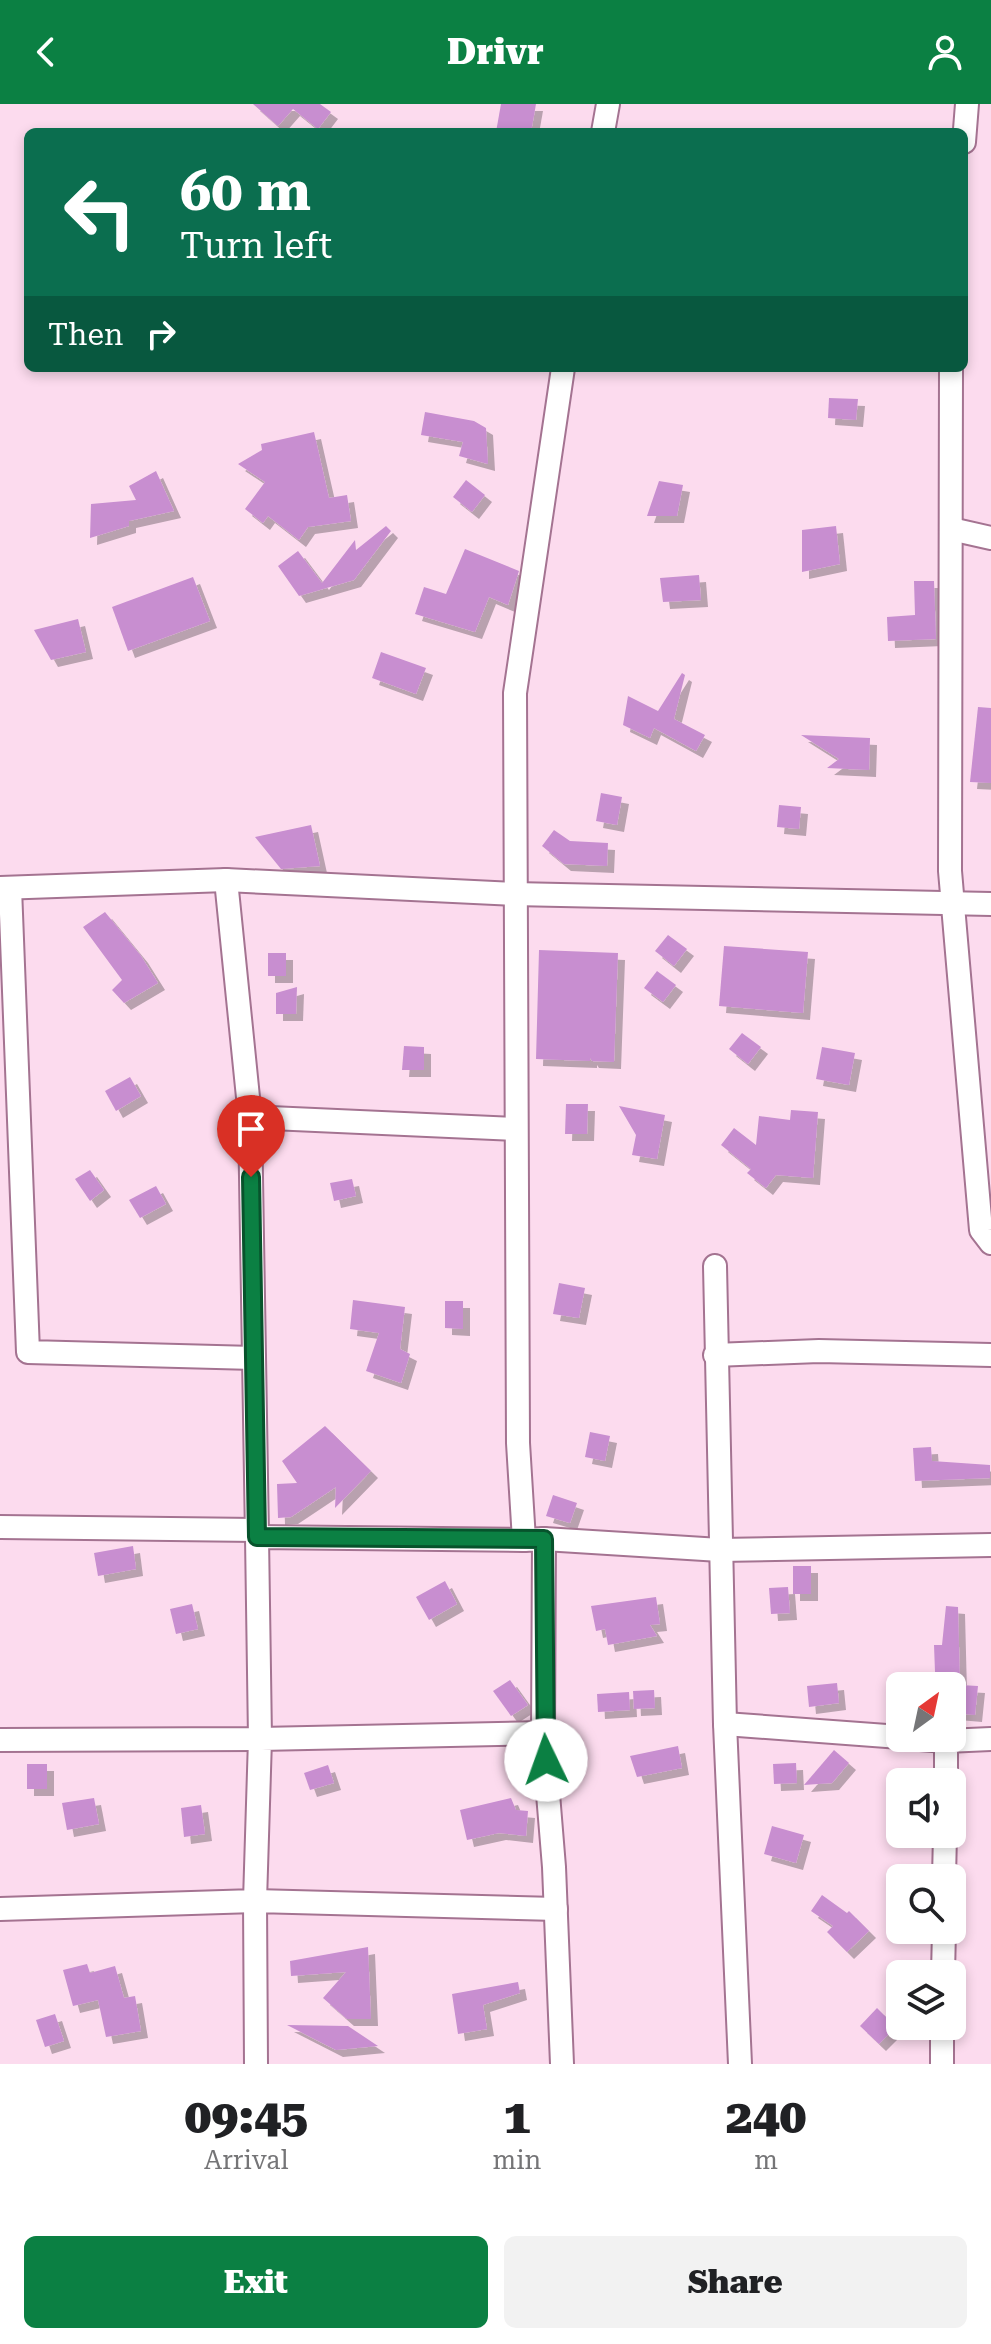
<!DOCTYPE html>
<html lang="en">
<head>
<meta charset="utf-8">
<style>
  :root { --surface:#fff; --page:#f2f2f2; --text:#202124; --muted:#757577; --accent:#0b8043 }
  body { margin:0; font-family:"Roboto Serif",serif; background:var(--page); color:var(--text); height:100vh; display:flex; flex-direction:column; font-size:30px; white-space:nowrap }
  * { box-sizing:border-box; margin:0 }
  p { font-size:26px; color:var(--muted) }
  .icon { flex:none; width:44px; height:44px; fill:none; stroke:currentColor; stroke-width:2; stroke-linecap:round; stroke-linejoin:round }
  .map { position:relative; height:1960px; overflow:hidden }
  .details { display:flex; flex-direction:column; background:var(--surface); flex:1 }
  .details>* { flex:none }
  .guide { position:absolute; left:24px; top:24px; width:944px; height:244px; border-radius:12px; box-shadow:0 4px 12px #0003; background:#0b6e4f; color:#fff; overflow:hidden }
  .needle { width:52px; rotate:33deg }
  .controls { position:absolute; left:886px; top:1568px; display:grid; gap:16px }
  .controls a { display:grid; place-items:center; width:80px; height:80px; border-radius:12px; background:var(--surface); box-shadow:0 4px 12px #0003; font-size:40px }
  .pin { position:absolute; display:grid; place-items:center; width:68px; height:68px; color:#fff; margin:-82px -34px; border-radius:50% 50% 50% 0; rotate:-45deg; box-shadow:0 0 8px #0007 }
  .pin .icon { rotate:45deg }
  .me { position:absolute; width:88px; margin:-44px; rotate:357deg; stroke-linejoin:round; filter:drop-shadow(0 0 6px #0008) }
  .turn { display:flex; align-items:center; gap:28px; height:168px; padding:0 24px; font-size:36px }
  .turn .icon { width:104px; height:104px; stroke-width:2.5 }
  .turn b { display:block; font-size:56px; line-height:68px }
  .then { display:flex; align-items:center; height:76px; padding:0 24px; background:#0003; gap:16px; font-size:30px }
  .eta { display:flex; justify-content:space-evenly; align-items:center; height:136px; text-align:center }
  .eta b { font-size:48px; font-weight:800; line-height:56px }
  .cta { display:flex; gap:16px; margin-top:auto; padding:16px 24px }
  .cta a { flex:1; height:92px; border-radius:12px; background:var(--accent); color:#fff; font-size:32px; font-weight:800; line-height:92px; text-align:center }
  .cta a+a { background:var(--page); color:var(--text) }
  header { display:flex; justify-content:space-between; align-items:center; height:104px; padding:0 24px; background:var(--accent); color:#fff; font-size:36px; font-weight:800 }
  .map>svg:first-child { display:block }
  .building { fill:#c88ed0; filter:url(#shadow) }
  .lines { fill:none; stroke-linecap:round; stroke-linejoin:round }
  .street-casing { stroke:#a47391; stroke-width:26 }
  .street { stroke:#fff; stroke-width:22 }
  .route-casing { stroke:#07532c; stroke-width:20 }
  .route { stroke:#0b8043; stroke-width:14 }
</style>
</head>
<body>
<header><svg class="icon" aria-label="back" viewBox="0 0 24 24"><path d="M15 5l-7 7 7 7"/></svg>Drivr<svg class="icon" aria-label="person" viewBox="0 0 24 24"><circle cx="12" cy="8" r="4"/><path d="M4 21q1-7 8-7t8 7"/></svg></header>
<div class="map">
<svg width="991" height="1960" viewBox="0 0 991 1960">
  <defs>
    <filter id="shadow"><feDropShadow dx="7" dy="7" stdDeviation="0" flood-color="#0004"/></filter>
  </defs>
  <rect width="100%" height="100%" fill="#fcdbee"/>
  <g class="building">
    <polygon points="253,0 320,0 331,8 318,25 293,5 278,22"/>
    <polygon points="501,0 536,0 531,28 496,28"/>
    <polygon points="829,294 858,295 856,316 828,314"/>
    <polygon points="425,308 474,317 486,324 488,360 459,352 463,338 421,331"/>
    <polygon points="314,328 329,394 347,391 351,417 308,423 299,436 268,412 263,419 245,405 265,378 238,360 262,346 261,340"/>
    <polygon points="156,367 174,407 129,417 129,422 90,434 91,400 136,396 129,382"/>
    <polygon points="466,376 485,391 472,408 453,393"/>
    <polygon points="659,377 683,381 677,412 647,412"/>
    <polygon points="386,422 391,427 354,476 299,492 278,462 298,447 322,479 355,436 356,446"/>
    <polygon points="836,422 840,460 802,468 802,426"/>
    <polygon points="465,445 519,467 508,501 489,493 475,528 415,510 424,483 446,490"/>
    <polygon points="699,471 701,496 663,498 660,474"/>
    <polygon points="193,473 210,517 128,547 112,503"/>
    <polygon points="914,477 934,477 936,535 888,537 887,513 915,511"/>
    <polygon points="78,515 86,548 51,556 34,526"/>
    <polygon points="381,548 426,564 416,590 372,574"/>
    <polygon points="682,569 685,571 674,615 705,631 696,647 654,624 650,634 623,621 628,592 658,607"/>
    <polygon points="978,603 991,604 991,679 970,678"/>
    <polygon points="801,631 870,634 869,666 827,664 839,655"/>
    <polygon points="601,689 622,693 617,721 596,717"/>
    <polygon points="779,701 801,703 799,725 777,723"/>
    <polygon points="311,721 320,762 281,765 255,733"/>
    <polygon points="554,726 570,737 608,739 607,762 564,760 542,742"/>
    <polygon points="105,808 141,852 158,879 124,899 112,886 122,876 83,823"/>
    <polygon points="668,831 687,845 674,862 655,847"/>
    <polygon points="724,842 808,848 803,909 719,902"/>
    <polygon points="539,846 618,849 614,958 592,957 590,954 590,957 536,955"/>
    <rect x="268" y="849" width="18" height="23"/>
    <polygon points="657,867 676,881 663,898 644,884"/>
    <polygon points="297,883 296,910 276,910 276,889"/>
    <polygon points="742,929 761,943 748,960 729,945"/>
    <polygon points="404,942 424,943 424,966 402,966"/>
    <polygon points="822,943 855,949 849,981 816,975"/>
    <polygon points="130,973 141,992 116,1007 105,987"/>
    <polygon points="566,1000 588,1000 587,1030 565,1030"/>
    <polygon points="619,1002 665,1011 657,1055 632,1051 636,1031"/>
    <polygon points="791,1006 818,1008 813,1074 776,1071 766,1084 747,1069 751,1065 721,1041 734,1024 756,1041 759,1012 790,1016"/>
    <polygon points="90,1066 104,1086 90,1097 75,1075"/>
    <polygon points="352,1075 356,1092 334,1097 330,1079"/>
    <polygon points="156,1082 166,1100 140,1114 129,1096"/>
    <polygon points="559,1179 585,1184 579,1214 553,1210"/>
    <polygon points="353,1196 405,1203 400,1245 410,1250 401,1279 366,1267 379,1229 350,1225"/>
    <polygon points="445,1197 463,1197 463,1225 445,1224"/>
    <polygon points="325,1322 371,1367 335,1404 336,1383 291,1413 278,1414 277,1380 297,1379 282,1357"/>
    <polygon points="590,1328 610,1332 605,1357 585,1353"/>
    <polygon points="931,1343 932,1357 990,1361 990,1374 915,1377 913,1344"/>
    <polygon points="553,1391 577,1399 570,1419 546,1412"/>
    <polygon points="133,1442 136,1465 98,1472 94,1449"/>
    <rect x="793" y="1462" width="18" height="28"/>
    <polygon points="445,1477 457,1500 429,1516 416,1493"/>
    <polygon points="788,1483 790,1509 771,1510 769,1484"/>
    <polygon points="656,1493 660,1520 650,1521 657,1532 608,1541 605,1525 596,1527 591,1502"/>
    <polygon points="192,1500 198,1525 176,1530 170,1505"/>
    <polygon points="946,1502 958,1503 960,1581 978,1582 975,1611 952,1609 952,1582 940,1582 942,1568 935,1568 934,1541 942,1541"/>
    <polygon points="510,1576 528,1601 511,1612 493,1587"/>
    <polygon points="837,1579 839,1599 809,1603 807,1582"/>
    <polygon points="654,1586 655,1604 634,1605 633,1587"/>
    <polygon points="629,1588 630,1606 598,1608 597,1590"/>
    <polygon points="678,1642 682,1664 637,1673 630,1652"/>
    <polygon points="834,1646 849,1659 832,1679 804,1681"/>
    <polygon points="796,1659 797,1679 774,1680 773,1660"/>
    <rect x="27" y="1660" width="20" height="25"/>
    <polygon points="328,1661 334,1679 310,1686 304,1669"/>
    <polygon points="94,1694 99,1720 67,1726 62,1699"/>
    <polygon points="511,1694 516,1706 528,1707 526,1732 499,1729 467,1736 460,1706"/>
    <polygon points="201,1701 205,1730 184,1733 181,1704"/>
    <polygon points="772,1722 804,1731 796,1759 764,1750"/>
    <polygon points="822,1791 847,1809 849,1807 869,1827 847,1848 827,1828 833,1822 811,1807"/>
    <polygon points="368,1843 371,1915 347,1915 323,1894 346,1868 291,1872 290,1857"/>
    <polygon points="87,1860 90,1869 115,1862 124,1894 135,1892 141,1927 106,1933 98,1896 73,1902 63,1866"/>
    <polygon points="518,1878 520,1889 483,1901 487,1925 458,1930 452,1890"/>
    <polygon points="877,1904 896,1923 879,1940 860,1922"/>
    <polygon points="55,1910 64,1937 45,1943 36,1916"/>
    <polygon points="287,1921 348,1922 378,1942 336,1946"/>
  </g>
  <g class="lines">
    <g class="street-casing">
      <g id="street">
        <polyline points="603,28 608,0"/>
        <polyline points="964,38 967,0"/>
        <polyline points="951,264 950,767 981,1126 991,1139"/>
        <polyline points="951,425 991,434"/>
        <polyline points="226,776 250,1013"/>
        <polyline points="0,784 226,776 513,790 991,800"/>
        <polyline points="10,784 28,1248 254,1254"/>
        <polyline points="715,1162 725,1620 740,1960"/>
        <polyline points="715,1251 819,1247 991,1251"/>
        <polyline points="0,1423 257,1426"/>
        <polyline points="257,1433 250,1013 515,1025"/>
        <polyline points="544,1435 720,1446 991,1441"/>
        <polyline points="725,1620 900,1633"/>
        <polyline points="907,1634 946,1637"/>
        <polyline points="0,1636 260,1635 257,1433 524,1436"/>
        <polyline points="946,1678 946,1637 991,1635"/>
        <polyline points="944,1774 945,1730"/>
        <polyline points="0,1805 255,1797 260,1635 543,1629"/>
        <polyline points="943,1870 944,1826"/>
        <polyline points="256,1960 255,1797 556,1805"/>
        <polyline points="562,1960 554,1763 543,1629 544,1435 524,1436 518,1339 515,589 563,264"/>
        <polyline points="942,1960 942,1922"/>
      </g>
    </g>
    <use href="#street" class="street"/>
  </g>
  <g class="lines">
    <g class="route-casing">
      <polyline id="route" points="251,1073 257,1433 544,1435 546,1656"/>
    </g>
    <use href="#route" class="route"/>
  </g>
</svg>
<div class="controls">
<a><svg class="needle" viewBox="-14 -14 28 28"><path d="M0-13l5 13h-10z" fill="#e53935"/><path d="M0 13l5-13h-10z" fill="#757577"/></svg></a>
<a><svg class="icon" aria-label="sound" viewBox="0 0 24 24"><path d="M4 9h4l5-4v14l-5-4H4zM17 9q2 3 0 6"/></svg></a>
<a><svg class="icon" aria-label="search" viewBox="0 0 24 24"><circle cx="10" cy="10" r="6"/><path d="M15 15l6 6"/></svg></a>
<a><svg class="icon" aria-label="layers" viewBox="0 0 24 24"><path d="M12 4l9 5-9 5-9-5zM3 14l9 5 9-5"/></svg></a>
</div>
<div class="pin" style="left:251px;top:1073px;background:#d93025"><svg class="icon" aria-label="arrive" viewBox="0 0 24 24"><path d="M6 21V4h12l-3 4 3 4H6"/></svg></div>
<svg class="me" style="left:546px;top:1656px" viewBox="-20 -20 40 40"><circle r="19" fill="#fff"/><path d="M0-13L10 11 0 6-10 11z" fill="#0b8043"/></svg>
<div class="guide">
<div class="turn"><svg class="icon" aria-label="left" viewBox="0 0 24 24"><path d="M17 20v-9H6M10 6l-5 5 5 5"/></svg><div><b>60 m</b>Turn left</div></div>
<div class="then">Then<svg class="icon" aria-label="right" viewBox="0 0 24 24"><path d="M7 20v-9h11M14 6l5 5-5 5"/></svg></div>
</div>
</div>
<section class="details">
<div class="eta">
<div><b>09:45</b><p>Arrival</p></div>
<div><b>1</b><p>min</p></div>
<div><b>240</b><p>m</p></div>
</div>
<div class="cta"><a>Exit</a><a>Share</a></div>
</section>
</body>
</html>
